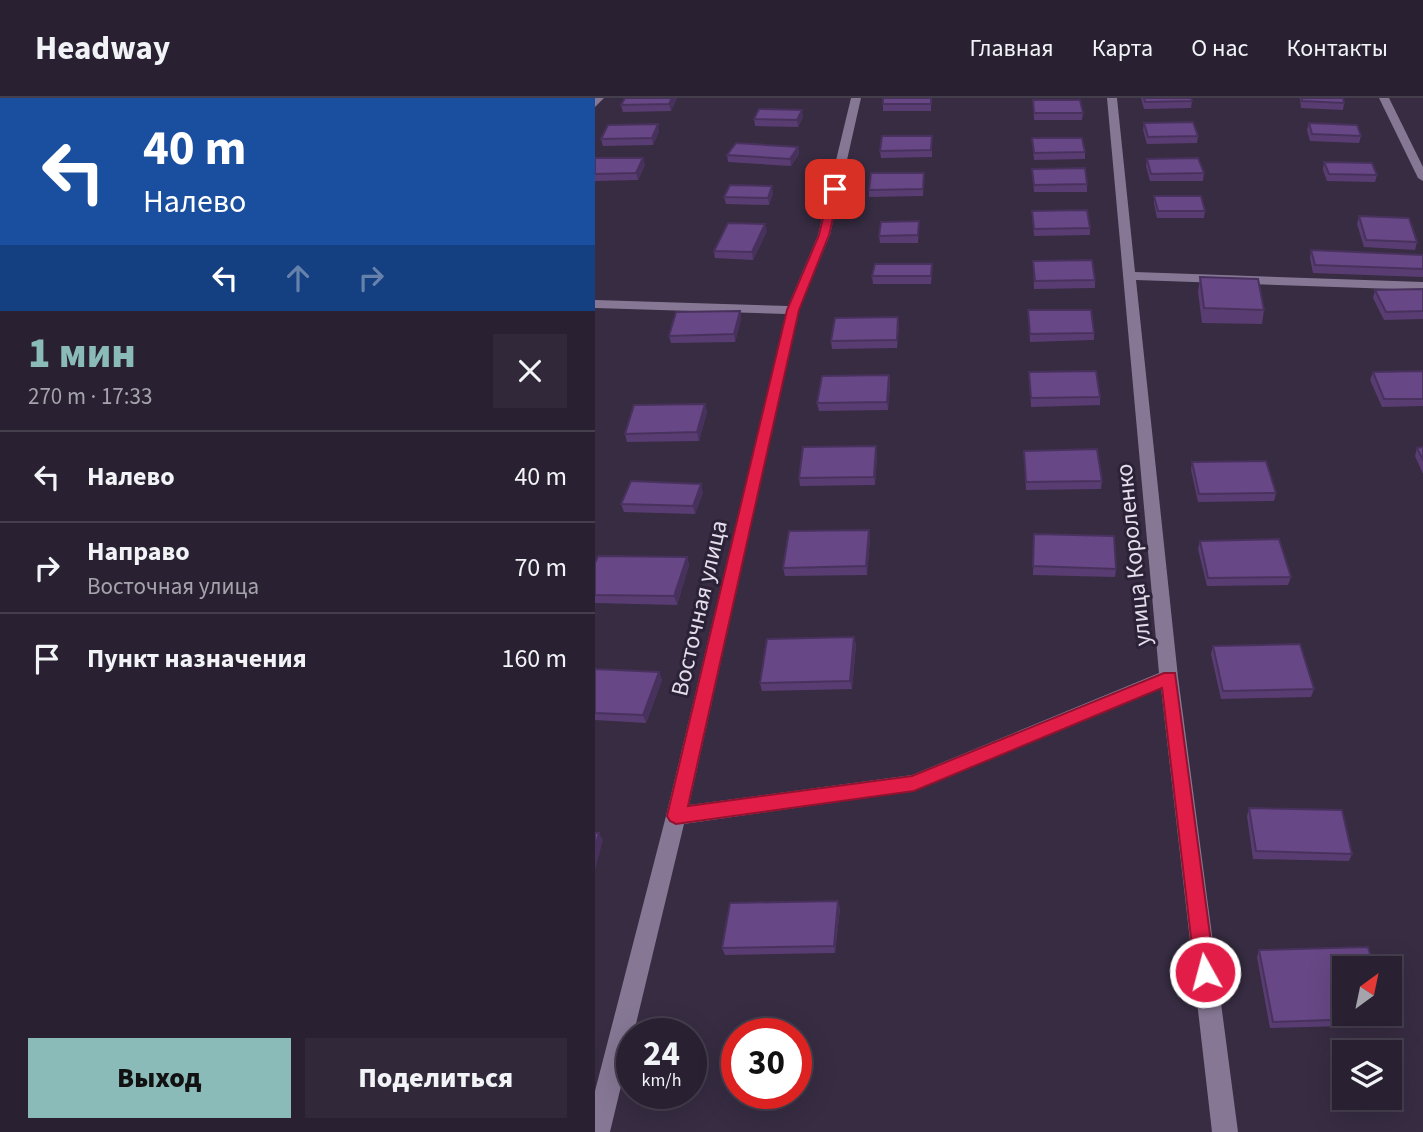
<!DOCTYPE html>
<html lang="ru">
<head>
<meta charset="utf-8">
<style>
  :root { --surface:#292132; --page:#31293a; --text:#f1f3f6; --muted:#a5a3ac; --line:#453e4d; --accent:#8bbbb9 }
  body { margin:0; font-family:"Source Sans 3",sans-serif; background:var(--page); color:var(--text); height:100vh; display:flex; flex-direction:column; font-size:26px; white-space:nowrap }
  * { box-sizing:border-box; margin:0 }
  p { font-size:23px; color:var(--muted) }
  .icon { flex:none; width:38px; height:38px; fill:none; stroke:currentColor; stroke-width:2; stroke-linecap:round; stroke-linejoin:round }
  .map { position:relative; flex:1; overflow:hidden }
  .sheet { display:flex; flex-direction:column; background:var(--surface); width:595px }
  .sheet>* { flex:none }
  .top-card { background:#1a4fa0; color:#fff; overflow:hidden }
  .needle { width:46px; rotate:33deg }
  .fabs { position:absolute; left:737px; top:858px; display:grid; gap:14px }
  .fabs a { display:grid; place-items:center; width:70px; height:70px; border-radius:0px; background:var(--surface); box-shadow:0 7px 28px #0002,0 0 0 2px var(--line); font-size:35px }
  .speed { position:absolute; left:21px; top:920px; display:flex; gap:14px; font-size:35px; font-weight:700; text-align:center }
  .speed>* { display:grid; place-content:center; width:91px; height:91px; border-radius:50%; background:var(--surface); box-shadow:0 7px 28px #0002,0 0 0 2px var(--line); line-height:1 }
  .speed small { font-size:18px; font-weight:400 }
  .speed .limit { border:10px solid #d22; background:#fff; color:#111 }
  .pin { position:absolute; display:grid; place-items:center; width:60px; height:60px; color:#fff; margin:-30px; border-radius:14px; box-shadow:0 4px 10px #0006 }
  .me { position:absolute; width:77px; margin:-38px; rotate:353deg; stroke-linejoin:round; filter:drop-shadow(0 0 5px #0008) }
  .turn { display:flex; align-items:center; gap:24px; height:147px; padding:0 28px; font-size:32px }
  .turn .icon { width:91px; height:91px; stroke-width:2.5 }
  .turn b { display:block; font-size:49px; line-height:60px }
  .lanes { display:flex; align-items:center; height:66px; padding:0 28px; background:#0003; justify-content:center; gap:35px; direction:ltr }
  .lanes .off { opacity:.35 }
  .round { display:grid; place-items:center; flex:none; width:74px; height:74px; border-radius:0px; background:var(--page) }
  .overview { display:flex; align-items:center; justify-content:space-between; height:119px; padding:0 28px }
  h1 { font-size:42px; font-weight:800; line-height:52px; color:var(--accent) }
  .primary-button { display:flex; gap:14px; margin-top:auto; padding:14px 28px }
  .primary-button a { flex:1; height:80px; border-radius:0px; background:var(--accent); color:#111; font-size:28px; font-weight:800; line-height:80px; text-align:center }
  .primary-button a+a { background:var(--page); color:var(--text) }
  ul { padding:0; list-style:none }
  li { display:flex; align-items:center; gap:21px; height:91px; padding:0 28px; border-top:2px solid var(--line) }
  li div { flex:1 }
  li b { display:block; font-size:26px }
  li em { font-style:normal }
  header { display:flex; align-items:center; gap:42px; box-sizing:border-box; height:98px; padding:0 35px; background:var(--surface); border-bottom:2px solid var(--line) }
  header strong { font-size:33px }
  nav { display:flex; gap:38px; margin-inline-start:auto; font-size:24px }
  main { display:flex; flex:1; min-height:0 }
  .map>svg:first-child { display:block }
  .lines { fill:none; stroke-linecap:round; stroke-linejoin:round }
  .minor { fill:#867895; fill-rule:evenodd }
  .wall { fill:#593d72 }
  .shaded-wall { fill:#48325d }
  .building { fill:#674785; stroke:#48325d; stroke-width:2 }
  .route { fill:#e11d48; stroke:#92132f; stroke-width:2 }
  .labels { text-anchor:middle; stroke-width:6; stroke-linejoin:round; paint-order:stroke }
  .street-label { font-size:24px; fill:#e4ddeb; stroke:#2c2237 }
</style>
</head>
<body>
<header>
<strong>Headway</strong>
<nav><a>Главная</a><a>Карта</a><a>О нас</a><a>Контакты</a></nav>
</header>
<main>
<section class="sheet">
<div class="top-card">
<div class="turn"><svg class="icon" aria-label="left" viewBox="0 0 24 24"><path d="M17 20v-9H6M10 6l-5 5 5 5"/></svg><div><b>40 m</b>Налево</div></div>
<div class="lanes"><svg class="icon" aria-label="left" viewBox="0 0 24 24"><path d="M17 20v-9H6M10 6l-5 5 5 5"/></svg><svg class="icon off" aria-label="ahead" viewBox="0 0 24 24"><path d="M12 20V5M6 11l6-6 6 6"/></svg><svg class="icon off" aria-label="right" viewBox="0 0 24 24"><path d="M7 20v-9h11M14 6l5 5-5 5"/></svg></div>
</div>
<div class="overview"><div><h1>1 мин</h1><p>270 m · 17:33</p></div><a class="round"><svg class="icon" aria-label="close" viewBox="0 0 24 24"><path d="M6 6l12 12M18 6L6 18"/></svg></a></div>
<ul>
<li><svg class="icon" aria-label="left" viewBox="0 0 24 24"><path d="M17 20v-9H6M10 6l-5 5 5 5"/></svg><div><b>Налево</b></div><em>40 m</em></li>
<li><svg class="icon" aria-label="right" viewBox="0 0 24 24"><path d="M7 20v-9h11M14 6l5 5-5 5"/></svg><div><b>Направо</b><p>Восточная улица</p></div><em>70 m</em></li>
<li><svg class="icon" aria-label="arrive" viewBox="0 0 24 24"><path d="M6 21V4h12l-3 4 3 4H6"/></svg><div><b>Пункт назначения</b></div><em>160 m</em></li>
</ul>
<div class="primary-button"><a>Выход</a><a>Поделиться</a></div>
</section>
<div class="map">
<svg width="828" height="1034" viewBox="0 0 828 1034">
  <rect width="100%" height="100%" fill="#372c42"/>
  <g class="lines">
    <g class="minor">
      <polygon points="0,0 9,0 0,9"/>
      <polygon points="256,0 266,0 235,137 204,212 94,707 317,677 564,575 512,0 522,0 540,174 828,184 828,192 541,182 583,579 643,1034 617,1034 566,590 319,693 89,726 15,1034 0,1034 0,993 71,718 191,216 0,210 0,202 193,208 223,137"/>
      <polygon points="784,0 794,0 828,69 828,83 823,80"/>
    </g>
  </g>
  <g class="wall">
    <polygon points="82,0 76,13 28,14 26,7"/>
    <rect x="288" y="0" width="48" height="13"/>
    <polygon points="546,0 596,0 597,3 596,10 549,11"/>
    <polygon points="705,0 748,0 749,5 748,12 706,10"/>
    <polygon points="438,2 488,15 487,22 439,22"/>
    <polygon points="208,19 203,29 160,28 159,21"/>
    <polygon points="549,25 603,38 602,45 552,46 548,32"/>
    <polygon points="714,25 766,38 764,45 715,43 712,32"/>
    <polygon points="64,33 58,47 8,48 6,41"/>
    <polygon points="337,38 337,59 286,60 285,53"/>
    <polygon points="437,40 490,54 490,61 439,62"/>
    <polygon points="203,49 204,56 196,68 133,64 132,57"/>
    <polygon points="0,60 50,67 43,82 0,83"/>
    <polygon points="552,61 609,75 608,83 555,83 551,68"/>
    <polygon points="729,64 782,77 780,84 732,83 728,72"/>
    <polygon points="437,71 492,86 492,94 439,94"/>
    <polygon points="329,75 328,98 274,99 274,92"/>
    <polygon points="178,95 174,107 131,106 129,99"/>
    <polygon points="559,98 610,113 609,120 562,120 559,105"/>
    <polygon points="437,113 495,130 495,137 439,138"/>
    <polygon points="764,118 822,144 820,152 769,149 762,126"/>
    <polygon points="324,123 323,145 285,145 284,138"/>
    <polygon points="172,133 158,162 120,160 119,153"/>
    <polygon points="716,152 828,157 828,179 718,175 715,160"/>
    <polygon points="438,163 500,182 500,190 439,191"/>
    <polygon points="337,174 336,186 278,186 277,178"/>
    <polygon points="605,179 669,212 667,226 607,225 603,194"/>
    <polygon points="828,191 828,221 789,222 778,200 780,192"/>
    <polygon points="433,212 499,235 499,242 435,244"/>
    <polygon points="145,213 146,221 140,244 76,245 74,238"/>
    <polygon points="304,227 302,250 237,251 236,243"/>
    <polygon points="828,273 828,308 787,309 775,282 778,274"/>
    <polygon points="434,274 505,299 505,307 436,309"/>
    <polygon points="294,277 295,285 293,312 224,313 222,305"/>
    <polygon points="110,306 112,314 104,343 32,344 30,336"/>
    <polygon points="828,349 828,376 820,358 822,350"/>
    <polygon points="429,353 507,383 506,391 431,392"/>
    <polygon points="282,356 280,387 205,388 204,380"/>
    <polygon points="597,364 681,395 679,403 603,404 596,372"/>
    <polygon points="108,394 100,416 29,414 26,406"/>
    <polygon points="274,432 275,440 272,477 190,478 188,470"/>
    <polygon points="439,436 521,471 520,479 438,477"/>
    <polygon points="605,443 696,479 693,487 612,488 603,451"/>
    <polygon points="92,459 94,467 82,507 0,505 0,465"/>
    <polygon points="259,539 261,547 257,591 167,593 165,585"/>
    <polygon points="618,548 719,591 716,599 626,601 616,556"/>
    <polygon points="0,571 64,574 67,582 51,625 0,622"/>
    <polygon points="654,710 757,756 754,763 658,761 652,718"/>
    <polygon points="245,810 240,855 130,857 127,850"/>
    <polygon points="664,852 793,920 789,927 675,930 662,859"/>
  </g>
  <g class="shaded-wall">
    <polygon points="77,0 82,0 76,13 74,6"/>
    <polygon points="207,12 208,19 203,29 202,22"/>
    <polygon points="63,26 64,33 58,47 57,40"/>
    <polygon points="203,49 204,56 196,68 195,61"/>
    <polygon points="48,60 50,67 43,82 41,75"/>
    <polygon points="177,88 178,95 174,107 173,100"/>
    <polygon points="170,126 172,133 158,162 157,154"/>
    <polygon points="145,213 146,221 140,244 139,236"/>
    <polygon points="303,219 304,227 302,250 302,242"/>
    <polygon points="294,277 295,285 293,312 292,304"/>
    <polygon points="110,306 112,314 104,343 102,334"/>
    <polygon points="281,348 282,356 280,387 279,379"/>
    <polygon points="106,386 108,394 100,416 98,408"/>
    <polygon points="274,432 275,440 272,477 271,468"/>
    <polygon points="92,459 94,467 82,507 79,498"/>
    <polygon points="259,539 261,547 257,591 255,583"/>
    <polygon points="64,574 67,582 51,625 48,617"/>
    <polygon points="4,735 8,742 0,772 0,750"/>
    <polygon points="243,803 245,810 240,855 239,848"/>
  </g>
  <g class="building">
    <polygon points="30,0 77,0 74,6 26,7"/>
    <rect x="288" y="0" width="48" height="6"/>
    <polygon points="549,0 596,0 597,3 550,4"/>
    <polygon points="707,0 748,0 749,5 707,3"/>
    <polygon points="438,2 485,2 488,15 439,15"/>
    <polygon points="164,11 207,12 202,22 159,21"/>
    <polygon points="598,24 603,38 553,39 549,25"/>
    <polygon points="714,25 762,27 766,38 717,36"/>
    <polygon points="63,26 57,40 6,41 13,27"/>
    <polygon points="287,38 337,38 336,52 285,53"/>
    <polygon points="437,40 487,40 490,54 439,55"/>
    <polygon points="141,45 203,49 195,61 132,57"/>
    <polygon points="0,60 48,60 41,75 0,76"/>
    <polygon points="603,60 609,75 556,76 552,61"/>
    <polygon points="729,64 777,65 782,77 734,76"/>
    <polygon points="490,70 492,86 439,87 437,71"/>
    <polygon points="276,75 329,75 328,91 274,92"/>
    <polygon points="135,87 177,88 173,100 129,99"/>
    <polygon points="559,98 606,98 610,113 563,113"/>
    <polygon points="492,112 495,130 439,131 437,113"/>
    <polygon points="764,118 814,120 822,144 771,142"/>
    <polygon points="324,123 323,137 284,138 286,124"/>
    <polygon points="133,125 170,126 157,154 119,153"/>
    <polygon points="716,152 828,157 828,171 720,167"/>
    <polygon points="497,162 500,182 440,183 438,163"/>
    <polygon points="280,166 337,166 336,178 277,178"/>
    <polygon points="605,179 663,181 669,212 609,210"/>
    <polygon points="828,191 828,213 791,214 780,192"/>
    <polygon points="433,212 496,212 499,235 435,236"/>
    <polygon points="145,213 139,236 74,238 81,214"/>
    <polygon points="303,219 302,242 236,243 240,220"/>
    <polygon points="501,273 505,299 436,300 434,274"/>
    <polygon points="828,273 828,301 789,301 778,274"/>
    <polygon points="294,277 292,304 222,305 227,278"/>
    <polygon points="110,306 102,334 30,336 39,307"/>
    <polygon points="281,348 279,379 204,380 208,349"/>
    <polygon points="828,349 828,362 822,350"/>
    <polygon points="502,351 507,383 431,384 429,353"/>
    <polygon points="671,363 681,395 604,396 597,364"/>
    <polygon points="36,383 106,386 98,408 26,406"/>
    <polygon points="274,432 271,468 188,470 194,433"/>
    <polygon points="439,436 519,438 521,471 438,468"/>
    <polygon points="684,441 696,479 613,480 605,443"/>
    <polygon points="3,458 92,459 79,498 0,497 0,465"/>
    <polygon points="259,539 255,583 165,585 172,541"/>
    <polygon points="705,546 719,591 628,593 618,548"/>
    <polygon points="0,571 64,574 48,617 0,615"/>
    <polygon points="654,710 747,712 757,756 661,753"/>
    <polygon points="0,735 4,735 0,750"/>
    <polygon points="243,803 239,848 127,850 135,805"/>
    <polygon points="773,849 779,870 749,870 749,915 791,915 793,920 678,924 664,852"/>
  </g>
  <polygon class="route" points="240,88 245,91 234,137 204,212 93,708 317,678 569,575 580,575 620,874 617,881 610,884 603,881 600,874 567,590 319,693 81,726 75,723 72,718 192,212 224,137 235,91"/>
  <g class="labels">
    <g class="street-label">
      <text transform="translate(538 457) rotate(-96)" y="8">улица Короленко</text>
      <text transform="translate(104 510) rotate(-77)" y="8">Восточная улица</text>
    </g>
  </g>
</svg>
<div class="fabs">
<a><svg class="needle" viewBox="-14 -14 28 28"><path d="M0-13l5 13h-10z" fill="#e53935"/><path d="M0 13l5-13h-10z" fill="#a5a3ac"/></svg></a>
<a><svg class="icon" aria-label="layers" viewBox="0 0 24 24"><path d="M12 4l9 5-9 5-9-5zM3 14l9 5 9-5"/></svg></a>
</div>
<div class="speed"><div>24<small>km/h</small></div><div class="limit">30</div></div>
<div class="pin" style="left:240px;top:91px;background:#d93025"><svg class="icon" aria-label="arrive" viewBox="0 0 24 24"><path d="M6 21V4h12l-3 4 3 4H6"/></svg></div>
<svg class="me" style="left:610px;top:874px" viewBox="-20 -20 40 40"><circle r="17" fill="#e11d48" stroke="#fff" stroke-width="3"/><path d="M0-11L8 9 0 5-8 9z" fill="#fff"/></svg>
</div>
</main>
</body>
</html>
